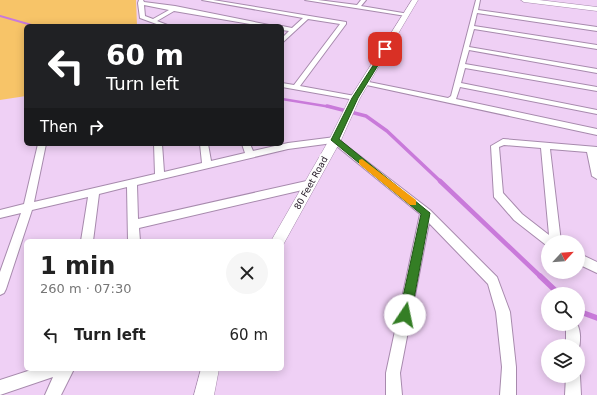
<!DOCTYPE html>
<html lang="en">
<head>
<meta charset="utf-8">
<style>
  :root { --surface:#fff; --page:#f6f6f6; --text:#222; --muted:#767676 }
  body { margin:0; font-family:"DejaVu Sans",sans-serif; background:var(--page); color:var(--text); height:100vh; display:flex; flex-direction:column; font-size:15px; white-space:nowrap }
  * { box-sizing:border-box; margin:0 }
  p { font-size:13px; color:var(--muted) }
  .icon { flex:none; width:22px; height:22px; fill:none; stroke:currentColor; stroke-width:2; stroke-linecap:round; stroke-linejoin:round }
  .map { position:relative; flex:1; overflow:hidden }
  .side { position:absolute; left:24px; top:239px; width:260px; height:132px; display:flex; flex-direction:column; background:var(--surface); border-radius:6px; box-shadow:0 2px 10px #0003 }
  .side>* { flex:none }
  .guide { position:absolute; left:24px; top:24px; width:260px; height:122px; border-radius:6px; box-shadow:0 2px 10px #0003; background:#202124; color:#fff; overflow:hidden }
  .needle { width:26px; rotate:64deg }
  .buttons { position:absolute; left:541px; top:235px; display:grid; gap:8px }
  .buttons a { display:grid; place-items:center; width:44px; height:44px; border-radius:50%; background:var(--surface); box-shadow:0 2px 10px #0003; font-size:20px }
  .pin { position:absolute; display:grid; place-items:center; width:34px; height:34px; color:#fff; margin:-17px; border-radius:8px; box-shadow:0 2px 6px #0006 }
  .me { position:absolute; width:44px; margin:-22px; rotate:11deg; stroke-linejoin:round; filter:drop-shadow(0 0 3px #0008) }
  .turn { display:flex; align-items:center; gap:14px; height:84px; padding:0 16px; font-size:18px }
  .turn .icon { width:52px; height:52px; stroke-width:2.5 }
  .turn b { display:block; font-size:28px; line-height:34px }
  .then { display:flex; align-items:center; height:38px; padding:0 16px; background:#0003; gap:8px; font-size:15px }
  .round { display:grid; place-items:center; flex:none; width:42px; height:42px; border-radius:21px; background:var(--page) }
  .headline { display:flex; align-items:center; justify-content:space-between; height:68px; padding:0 16px }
  h1 { font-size:24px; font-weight:600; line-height:30px }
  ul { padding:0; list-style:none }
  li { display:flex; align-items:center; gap:12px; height:56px; padding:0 16px }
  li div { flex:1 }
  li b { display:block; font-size:15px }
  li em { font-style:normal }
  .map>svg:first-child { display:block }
  .green { fill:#f7c468 }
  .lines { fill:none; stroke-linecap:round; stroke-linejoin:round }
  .stream-far4 { stroke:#c97ada; stroke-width:2 }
  .stream-far3 { stroke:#c97ada; stroke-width:2.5 }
  .stream-far2 { stroke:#c97ada; stroke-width:3.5 }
  .stream-far1 { stroke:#c97ada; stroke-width:4.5 }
  .stream { stroke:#c97ada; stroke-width:5.5 }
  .minor-casing { stroke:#a78aad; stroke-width:2 }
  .tertiary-casing { stroke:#a78aad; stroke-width:1 }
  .minor { fill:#fff; fill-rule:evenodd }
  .tertiary { fill:#fff; fill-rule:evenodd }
  .route { fill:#347e25; stroke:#225218 }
  .slow { fill:#f59e0b }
  .labels { text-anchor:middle; stroke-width:4; stroke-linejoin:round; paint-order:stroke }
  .far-street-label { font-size:9px; fill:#1e1320; stroke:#fdfdfd }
</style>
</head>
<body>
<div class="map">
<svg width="597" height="395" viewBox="0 0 597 395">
  <rect width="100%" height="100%" fill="#efd0f5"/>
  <polygon class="green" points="0,0 136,0 137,26 26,26 26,96 0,100"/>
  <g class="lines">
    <polyline class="stream-far4" points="0,16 35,26"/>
    <polyline class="stream-far3" points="282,99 331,107"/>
    <polyline class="stream-far2" points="327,106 366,116 387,131 441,182"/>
    <polyline class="stream-far1" points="440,181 541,277"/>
    <g class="stream">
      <polyline points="540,276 559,294"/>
      <polyline points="578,311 597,318"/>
    </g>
    <g class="minor-casing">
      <g id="minor">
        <path d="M139 0H143L144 2 175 6 274 26H262L174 11 157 21 170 26H162L140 18 138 3ZM144 5 169 10 153 19 145 16Z"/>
        <polygon points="202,0 213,0 346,22 346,24 300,86 355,96 359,98 355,100 282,87 282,83 294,85 340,24 308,19 282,43 282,38 289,31 282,30 282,26 292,28 303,18"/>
        <polygon points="305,0 318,0 357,5 361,0 366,0 361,6 409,14 406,16"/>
        <polygon points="476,0 480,0 478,10 597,27 597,31 477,13 474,26 597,45 597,49 474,29 469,47 597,69 597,73 469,50 465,64 597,87 597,91 465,68 461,83 597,110 597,114 460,87 456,99 597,129 597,135 362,84 361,83 364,81 448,98 451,96"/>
        <polygon points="335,137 430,210 497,277 510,312 516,367 516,395 500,395 502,367 496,312 488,284 429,223 400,373 402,395 386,395 386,373 420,214 333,143 288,149 137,185 138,219 311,180 316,184 311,188 139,228 140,241 128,241 127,187 99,194 93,241 81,241 88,197 32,210 6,289 4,293 0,295 0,272 21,213 0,218 0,210 24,204 38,144 46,144 34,202 155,174 154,144 162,144 164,172 202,163 200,144 208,144 211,161 245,153 242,144 250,144 253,151 288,143"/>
        <path d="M503 139 597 147V179L592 176 587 152 550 149 561 242H548V246L546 245 514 220 494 197 491 146ZM504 145 541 148 549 235 522 214 503 193 499 147Z"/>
        <polygon points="578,253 597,262 597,273 578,264"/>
        <path d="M568 324H577C581 331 581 343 578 351V346H566V329Z"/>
        <polygon points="34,369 74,369 61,395 45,395 53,377 0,395 0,380"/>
        <polygon points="578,371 580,376 581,395 565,395 566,376 578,376"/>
      </g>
    </g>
    <g class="tertiary-casing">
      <g id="tertiary">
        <polygon points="412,0 418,0 360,98 341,140 283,245 282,241 271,241 329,140 350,98"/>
        <polygon points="521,0 539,0 597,7 597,11 524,2"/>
        <polygon points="201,369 219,369 214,395 194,395"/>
      </g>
    </g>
    <use href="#minor" class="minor"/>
    <use href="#tertiary" class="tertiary"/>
  </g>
  <polygon class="route" points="385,47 388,49 358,98 339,139 430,213 411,315 409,319 405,320 401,319 399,315 421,214 331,140 352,98"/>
  <polygon class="slow" points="362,159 416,200 416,205 410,205 359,164 359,160"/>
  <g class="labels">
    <g class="far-street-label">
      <text transform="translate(311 183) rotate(-61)" y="3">80 Feet Road</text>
    </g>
  </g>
</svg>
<div class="buttons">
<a><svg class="needle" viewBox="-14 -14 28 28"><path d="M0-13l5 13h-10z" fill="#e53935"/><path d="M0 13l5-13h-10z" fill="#767676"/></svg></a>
<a><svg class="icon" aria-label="search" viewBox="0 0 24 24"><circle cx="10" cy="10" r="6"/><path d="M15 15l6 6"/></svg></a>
<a><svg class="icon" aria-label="layers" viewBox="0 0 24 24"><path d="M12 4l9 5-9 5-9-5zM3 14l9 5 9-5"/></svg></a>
</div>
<div class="pin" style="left:385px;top:49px;background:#d93025"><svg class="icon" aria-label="arrive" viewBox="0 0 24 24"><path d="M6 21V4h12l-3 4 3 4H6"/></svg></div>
<svg class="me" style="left:405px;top:315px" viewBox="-20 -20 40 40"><circle r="19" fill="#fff"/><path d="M0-13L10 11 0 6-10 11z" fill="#347e25"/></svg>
<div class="guide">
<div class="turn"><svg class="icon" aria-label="left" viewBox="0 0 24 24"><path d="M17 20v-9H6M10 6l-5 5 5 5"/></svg><div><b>60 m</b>Turn left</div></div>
<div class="then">Then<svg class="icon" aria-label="right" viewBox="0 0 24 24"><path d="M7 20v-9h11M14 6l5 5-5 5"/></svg></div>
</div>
<section class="side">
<div class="headline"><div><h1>1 min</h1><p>260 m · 07:30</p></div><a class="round"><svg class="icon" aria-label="close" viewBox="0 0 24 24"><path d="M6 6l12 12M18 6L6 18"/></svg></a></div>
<ul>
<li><svg class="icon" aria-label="left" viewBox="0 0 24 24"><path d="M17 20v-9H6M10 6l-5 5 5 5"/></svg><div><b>Turn left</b></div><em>60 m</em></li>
</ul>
</section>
</div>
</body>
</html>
